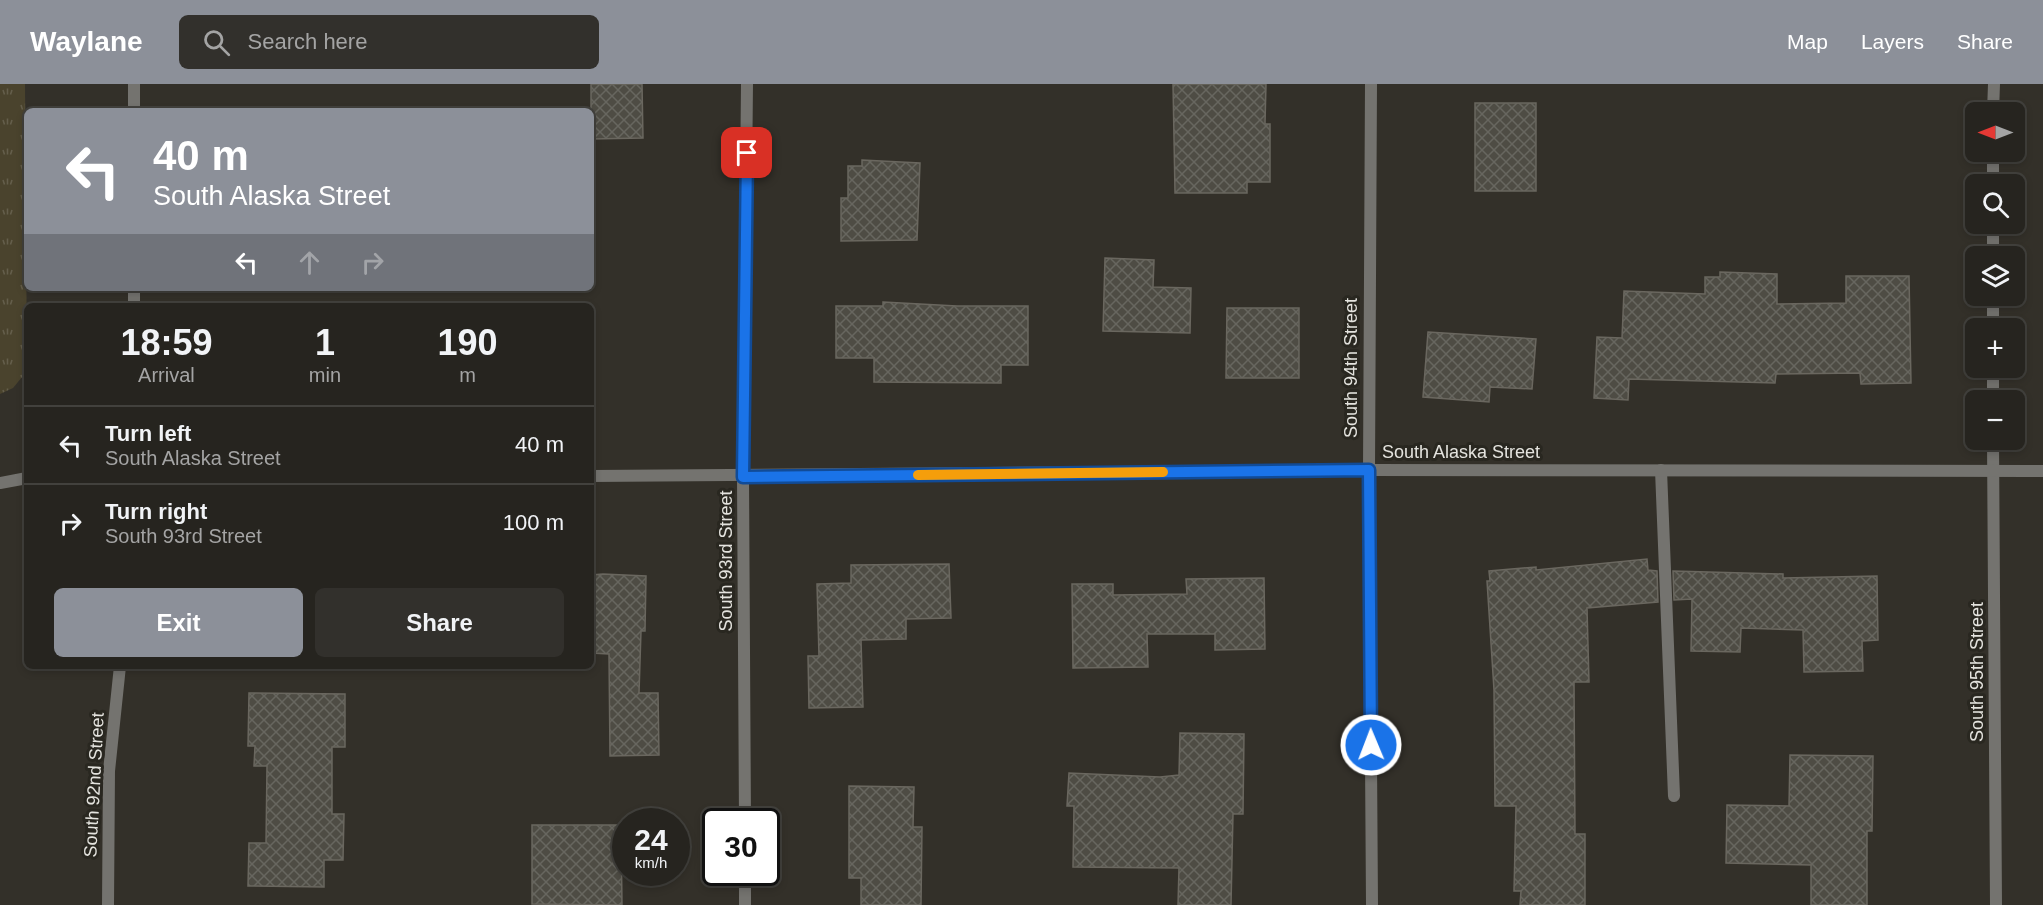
<!DOCTYPE html>
<html lang="en">
<head>
<meta charset="utf-8">
<style>
  :root { --surface:#26241f; --page:#32302c; --text:#f1f3f6; --muted:#a4a4a4; --line:#42413d; --accent:#8c9099 }
  body { margin:0; font-family:Helvetica,sans-serif; background:var(--page); color:var(--text); height:100vh; display:flex; flex-direction:column; font-size:22px; white-space:nowrap }
  * { box-sizing:border-box; margin:0 }
  p { font-size:20px; color:var(--muted) }
  .icon { flex:none; width:33px; height:33px; fill:none; stroke:currentColor; stroke-width:2; stroke-linecap:round; stroke-linejoin:round }
  .map { position:relative; flex:1; overflow:hidden }
  .sheet { position:absolute; left:24px; top:219px; width:570px; height:366px; display:flex; flex-direction:column; background:var(--surface); border-radius:9px; box-shadow:0 3px 9px #0003,0 0 0 2px var(--line) }
  .sheet>* { flex:none }
  .guide { position:absolute; left:24px; top:24px; width:570px; height:183px; border-radius:9px; box-shadow:0 3px 9px #0003,0 0 0 2px var(--line); background:#8c9099; color:#fff; overflow:hidden }
  .needle { width:39px; rotate:270deg }
  .fabs { position:absolute; left:1965px; top:18px; display:grid; gap:12px }
  .fabs a { display:grid; place-items:center; width:60px; height:60px; border-radius:9px; background:var(--surface); box-shadow:0 3px 9px #0003,0 0 0 2px var(--line); font-size:30px }
  .speed { position:absolute; left:612px; top:724px; display:flex; gap:12px; font-size:30px; font-weight:700; text-align:center }
  .speed>* { display:grid; place-content:center; width:78px; height:78px; border-radius:50%; background:var(--surface); box-shadow:0 3px 9px #0003,0 0 0 2px var(--line); line-height:1 }
  .speed small { font-size:15px; font-weight:400 }
  .speed .limit { border:3px solid #111; border-radius:9px; background:#fff; color:#111 }
  .pin { position:absolute; display:grid; place-items:center; width:51px; height:51px; color:#fff; margin:-26px; border-radius:12px; box-shadow:0 3px 9px #0006 }
  .me { position:absolute; width:66px; margin:-33px; rotate:359deg; stroke-linejoin:round; filter:drop-shadow(0 0 4px #0008) }
  .turn { display:flex; align-items:center; gap:21px; height:126px; padding:0 30px; font-size:27px }
  .turn .icon { width:78px; height:78px; stroke-width:2.5 }
  .turn b { display:block; font-size:42px; line-height:51px }
  .lanes { display:flex; align-items:center; height:57px; padding:0 30px; background:#0003; justify-content:center; gap:30px; direction:ltr }
  .lanes .off { opacity:.35 }
  .eta { display:flex; justify-content:space-evenly; align-items:center; height:102px; text-align:center }
  .eta b { font-size:36px; font-weight:700; line-height:42px }
  .cta { display:flex; gap:12px; margin-top:auto; padding:12px 30px }
  .cta a { flex:1; height:69px; border-radius:9px; background:var(--accent); color:#fff; font-size:24px; font-weight:700; line-height:69px; text-align:center }
  .cta a+a { background:var(--page); color:var(--text) }
  ul { padding:0; list-style:none }
  li { display:flex; align-items:center; gap:18px; height:78px; padding:0 30px; border-top:2px solid var(--line) }
  li div { flex:1 }
  li b { display:block; font-size:22px }
  li em { font-style:normal }
  header { display:flex; align-items:center; gap:36px; box-sizing:border-box; height:84px; padding:0 30px; background:var(--accent); color:#fff }
  header strong { font-size:28px }
  nav { display:flex; gap:33px; margin-inline-start:auto; font-size:21px }
  .search { width:420px; height:54px; background:var(--page); display:flex; align-items:center; gap:15px; box-sizing:border-box; padding:0 21px; border-radius:9px; color:var(--muted); font-size:22px }
  .map>svg:first-child { display:block }
  .grass { fill:url(#grass-tufts) }
  .building { fill:url(#building-cross-hatch); stroke:#6a675f; stroke-width:1.5 }
  .lines { fill:none; stroke-linecap:round; stroke-linejoin:round }
  .service { stroke:#74736f; stroke-width:12 }
  .minor { stroke:#74736f; stroke-width:12 }
  .route-casing { stroke:#114b97; stroke-width:15 }
  .route { stroke:#1a73e8; stroke-width:10 }
  .slow { stroke:#f59e0b; stroke-width:10 }
  .labels { text-anchor:middle; stroke-width:6; stroke-linejoin:round; paint-order:stroke }
  .street-label { font-size:18px; fill:#e4e3de; stroke:#292720 }
</style>
</head>
<body>
<header>
<strong>Waylane</strong>
<div class="search"><svg class="icon" aria-label="search" viewBox="0 0 24 24"><circle cx="10" cy="10" r="6"/><path d="M15 15l6 6"/></svg>Search here</div>
<nav><a>Map</a><a>Layers</a><a>Share</a></nav>
</header>
<div class="map">
<svg width="2043" height="821" viewBox="0 0 2043 821">
  <defs>
    <pattern id="grass-tufts" width="24" height="20" patternUnits="userSpaceOnUse" patternTransform="scale(1.5)"><rect width="24" height="20" fill="#4a432d"/><path d="M3 7l-1-3M5 7V3M7 7l1-3M15 17l-1-3M17 17v-4M19 17l1-3" fill="none" stroke="#645e4b"/></pattern>
    <pattern id="building-cross-hatch" width="8" height="8" patternUnits="userSpaceOnUse" patternTransform="scale(1.5)"><rect width="8" height="8" fill="#4e4c44"/><path d="M0 0l8 8M0 8l8-8" fill="none" stroke="#67665f"/></pattern>
  </defs>
  <rect width="100%" height="100%" fill="#333029"/>
  <polygon class="grass" points="0,0 25,0 27,287 13,304 0,310"/>
  <g class="building">
    <polygon points="591,0 642,0 643,54 591,55"/>
    <polygon points="1173,0 1266,0 1265,40 1270,40 1270,98 1247,98 1247,109 1175,109"/>
    <rect x="1475" y="19" width="61" height="88"/>
    <polygon points="862,76 920,79 917,156 841,157 841,114 848,114 848,82 862,82"/>
    <polygon points="1105,174 1154,176 1153,203 1191,204 1190,249 1103,247"/>
    <polygon points="1720,188 1777,190 1777,220 1846,219 1846,192 1909,192 1911,299 1861,300 1860,289 1776,290 1775,299 1629,295 1628,316 1594,314 1597,253 1622,254 1624,207 1705,210 1705,193 1720,193"/>
    <polygon points="883,218 957,222 1028,222 1028,281 1001,281 1001,299 874,298 874,274 836,274 836,222 883,222"/>
    <polygon points="1227,224 1299,224 1299,294 1226,294"/>
    <polygon points="1428,248 1536,255 1532,305 1490,303 1489,318 1423,313"/>
    <polygon points="1647,475 1648,486 1657,487 1658,518 1587,524 1589,598 1574,598 1575,750 1585,750 1585,821 1520,821 1521,807 1514,807 1516,722 1495,722 1494,606 1487,497 1490,497 1489,487 1536,483 1536,486"/>
    <polygon points="949,480 951,534 906,535 906,555 861,556 863,623 809,624 808,572 819,572 817,500 851,499 851,481"/>
    <polygon points="1673,487 1783,490 1783,494 1877,492 1878,556 1862,557 1863,587 1804,588 1803,546 1741,544 1740,568 1691,567 1692,515 1674,516"/>
    <polygon points="603,490 646,492 645,547 641,547 639,609 658,609 659,671 610,672 609,570 591,569 591,491"/>
    <polygon points="1264,494 1265,565 1215,566 1215,550 1147,550 1148,583 1073,584 1072,500 1113,500 1113,511 1187,510 1186,495"/>
    <polygon points="249,609 345,610 345,663 332,663 332,730 344,730 343,776 324,776 324,803 248,802 249,759 266,759 267,682 254,682 255,662 248,662"/>
    <polygon points="1180,649 1244,650 1243,730 1233,730 1231,821 1178,821 1179,784 1073,783 1074,722 1067,722 1069,689 1160,693 1179,691"/>
    <polygon points="1790,671 1873,672 1872,747 1867,747 1867,821 1811,821 1811,781 1726,779 1727,721 1789,722"/>
    <polygon points="849,702 914,703 913,743 922,743 921,821 861,821 861,794 849,794"/>
    <polygon points="532,741 621,741 622,821 532,820"/>
  </g>
  <g class="lines">
    <polyline class="service" points="1661,386 1674,712"/>
    <g class="minor">
      <polyline points="134,0 134,27"/>
      <polyline points="1371,0 1369,386 1372,821"/>
      <polyline points="1993,28 1994,0"/>
      <polyline points="1993,100 1993,68"/>
      <polyline points="1993,172 1993,140"/>
      <polyline points="134,204 134,222"/>
      <polyline points="1993,244 1993,212"/>
      <polyline points="1993,316 1993,284"/>
      <polyline points="1993,356 1996,821"/>
      <polyline points="591,392 1369,386 2043,387"/>
      <polyline points="0,399 27,394"/>
      <polyline points="745,738 743,393 747,0"/>
      <polyline points="745,789 745,821"/>
      <polyline points="108,821 109,687 120,582"/>
    </g>
  </g>
  <g class="lines">
    <g class="route-casing">
      <polyline id="route" points="747,69 743,393 1369,386 1371,661"/>
    </g>
    <use href="#route" class="route"/>
    <polyline class="slow" points="918,391 1163,388"/>
  </g>
  <g class="labels">
    <g class="street-label">
      <text transform="translate(1351 284) rotate(-90)" y="6">South 94th Street</text>
      <text x="1461" y="374">South Alaska Street</text>
      <text transform="translate(726 477) rotate(-90)" y="6">South 93rd Street</text>
      <text transform="translate(1977 588) rotate(-90)" y="6">South 95th Street</text>
      <text transform="translate(94 701) rotate(-87)" y="6">South 92nd Street</text>
    </g>
  </g>
</svg>
<div class="fabs">
<a><svg class="needle" viewBox="-14 -14 28 28"><path d="M0-13l5 13h-10z" fill="#e53935"/><path d="M0 13l5-13h-10z" fill="#a4a4a4"/></svg></a>
<a><svg class="icon" aria-label="search" viewBox="0 0 24 24"><circle cx="10" cy="10" r="6"/><path d="M15 15l6 6"/></svg></a>
<a><svg class="icon" aria-label="layers" viewBox="0 0 24 24"><path d="M12 4l9 5-9 5-9-5zM3 14l9 5 9-5"/></svg></a>
<a>+</a>
<a>−</a>
</div>
<div class="speed"><div>24<small>km/h</small></div><div class="limit">30</div></div>
<div class="pin" style="left:747px;top:69px;background:#d93025"><svg class="icon" aria-label="arrive" viewBox="0 0 24 24"><path d="M6 21V4h12l-3 4 3 4H6"/></svg></div>
<svg class="me" style="left:1371px;top:661px" viewBox="-20 -20 40 40"><circle r="17" fill="#1a73e8" stroke="#fff" stroke-width="3"/><path d="M0-11L8 9 0 5-8 9z" fill="#fff"/></svg>
<div class="guide">
<div class="turn"><svg class="icon" aria-label="left" viewBox="0 0 24 24"><path d="M17 20v-9H6M10 6l-5 5 5 5"/></svg><div><b>40 m</b>South Alaska Street</div></div>
<div class="lanes"><svg class="icon" aria-label="left" viewBox="0 0 24 24"><path d="M17 20v-9H6M10 6l-5 5 5 5"/></svg><svg class="icon off" aria-label="ahead" viewBox="0 0 24 24"><path d="M12 20V5M6 11l6-6 6 6"/></svg><svg class="icon off" aria-label="right" viewBox="0 0 24 24"><path d="M7 20v-9h11M14 6l5 5-5 5"/></svg></div>
</div>
<section class="sheet">
<div class="eta">
<div><b>18:59</b><p>Arrival</p></div>
<div><b>1</b><p>min</p></div>
<div><b>190</b><p>m</p></div>
</div>
<ul>
<li><svg class="icon" aria-label="left" viewBox="0 0 24 24"><path d="M17 20v-9H6M10 6l-5 5 5 5"/></svg><div><b>Turn left</b><p>South Alaska Street</p></div><em>40 m</em></li>
<li><svg class="icon" aria-label="right" viewBox="0 0 24 24"><path d="M7 20v-9h11M14 6l5 5-5 5"/></svg><div><b>Turn right</b><p>South 93rd Street</p></div><em>100 m</em></li>
</ul>
<div class="cta"><a>Exit</a><a>Share</a></div>
</section>
</div>
</body>
</html>
